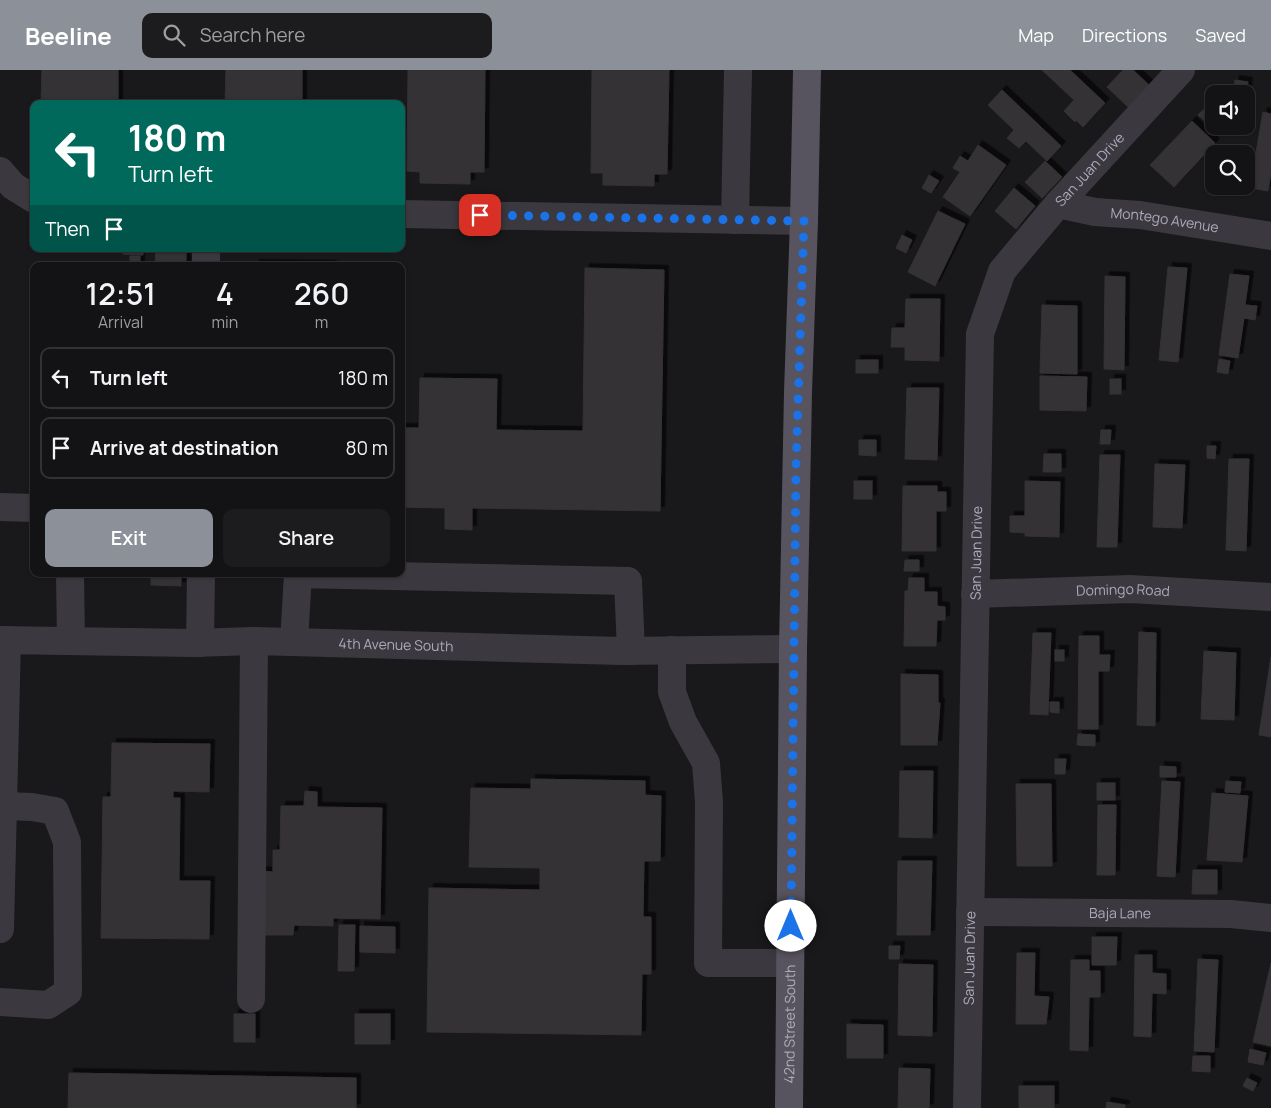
<!DOCTYPE html>
<html lang="en">
<head>
<meta charset="utf-8">
<style>
  :root { --surface:#131214; --page:#1c1b1d; --text:#f1f3f6; --muted:#9d9ea0; --line:#323234; --accent:#8c9099 }
  body { margin:0; font-family:Manrope,sans-serif; background:var(--page); color:var(--text); height:100vh; display:flex; flex-direction:column; font-size:19px; white-space:nowrap }
  * { box-sizing:border-box; margin:0 }
  p { font-size:16px; color:var(--muted) }
  .icon { flex:none; width:28px; height:28px; fill:none; stroke:currentColor; stroke-width:2; stroke-linecap:round; stroke-linejoin:round }
  .map { position:relative; flex:1; overflow:hidden }
  .drawer { position:absolute; left:30px; top:192px; width:375px; height:315px; display:flex; flex-direction:column; background:var(--surface); border-radius:10px; box-shadow:0 1px 4px #0004,0 0 0 1px var(--line) }
  .drawer>* { flex:none }
  .banner { position:absolute; left:30px; top:30px; width:375px; height:152px; border-radius:10px; box-shadow:0 1px 4px #0004,0 0 0 1px var(--line); background:#00695c; color:#fff; overflow:hidden }
  .fabs { position:absolute; left:1205px; top:15px; display:grid; gap:10px }
  .fabs a { display:grid; place-items:center; width:50px; height:50px; border-radius:10px; background:var(--surface); box-shadow:0 1px 4px #0004,0 0 0 1px var(--line); font-size:25px }
  .pin { position:absolute; display:grid; place-items:center; width:42px; height:42px; color:#fff; margin:-21px; border-radius:10px; box-shadow:0 2px 8px #0006 }
  .me { position:absolute; width:55px; margin:-28px; rotate:0deg; stroke-linejoin:round; filter:drop-shadow(0 0 4px #0008) }
  .turn { display:flex; align-items:center; gap:18px; height:105px; padding:0 15px; font-size:22px }
  .turn .icon { width:65px; height:65px; stroke-width:2.5 }
  .turn b { display:block; font-size:35px; line-height:42px }
  .then { display:flex; align-items:center; height:48px; padding:0 15px; background:#0003; gap:10px; font-size:19px }
  .eta { display:flex; justify-content:space-evenly; align-items:center; height:85px; text-align:center }
  .eta b { font-size:30px; font-weight:600; line-height:35px }
  .button { display:flex; gap:10px; margin-top:auto; padding:10px 15px }
  .button a { flex:1; height:58px; border-radius:10px; background:var(--accent); color:#fff; font-size:20px; font-weight:600; line-height:58px; text-align:center }
  .button a+a { background:var(--page); color:var(--text) }
  ul { padding:0; list-style:none }
  li { display:flex; align-items:center; gap:15px; height:62px; margin:0 10px 8px; padding:0 5px; border:2px solid var(--line); border-radius:10px }
  li div { flex:1 }
  li b { display:block; font-size:19px }
  li em { font-style:normal }
  header { display:flex; align-items:center; gap:30px; box-sizing:border-box; height:70px; padding:0 25px; background:var(--accent); color:#fff }
  header strong { font-size:24px }
  nav { display:flex; gap:28px; margin-inline-start:auto; font-size:18px }
  .search { width:350px; height:45px; background:var(--page); display:flex; align-items:center; gap:12px; box-sizing:border-box; padding:0 18px; border-radius:10px; color:var(--muted); font-size:19px }
  .map>svg:first-child { display:block }
  .building { fill:#353236; stroke:#343136; filter:url(#shadow) }
  .lines { fill:none; stroke-linecap:round; stroke-linejoin:round }
  .minor { stroke:#3c383f; stroke-width:28 }
  .major { stroke:#58545f; stroke-width:28 }
  .route { stroke:#1a73e8; stroke-width:9; stroke-dasharray:0 16.2 }
  .labels { text-anchor:middle; stroke-width:5; stroke-linejoin:round; paint-order:stroke }
  .street-label { font-size:14px; fill:#afa9bb; stroke:#141315 }
</style>
</head>
<body>
<header>
<strong>Beeline</strong>
<div class="search"><svg class="icon" aria-label="search" viewBox="0 0 24 24"><circle cx="10" cy="10" r="6"/><path d="M15 15l6 6"/></svg>Search here</div>
<nav><a>Map</a><a>Directions</a><a>Saved</a></nav>
</header>
<div class="map">
<svg width="1271" height="1038" viewBox="0 0 1271 1038">
  <defs>
    <filter id="shadow"><feDropShadow dx="4.5" dy="-4.5" stdDeviation="0" flood-color="#0009"/></filter>
  </defs>
  <rect width="100%" height="100%" fill="#19181a"/>
  <g class="building">
    <polygon points="42,0 118,0 118,34 41,34"/>
    <polygon points="226,0 302,0 302,34 225,34"/>
    <polygon points="408,0 485,0 484,102 470,102 470,114 420,113 420,102 407,101"/>
    <polygon points="592,0 669,0 667,104 654,104 654,116 603,115 603,103 591,103"/>
    <polygon points="1042,0 1070,0 1105,33 1083,57 1076,50 1075,52 1064,41 1074,30"/>
    <polygon points="1123,0 1133,0 1149,15 1128,37 1107,17"/>
    <polygon points="1235,10 1248,12 1246,24 1233,23"/>
    <polygon points="1002,20 1061,76 1047,91 1026,71 1019,78 1007,68 1014,60 988,35"/>
    <polygon points="1205,38 1214,46 1207,53 1198,45"/>
    <polygon points="1263,42 1271,44 1271,102 1268,121 1250,118"/>
    <polygon points="1192,51 1215,73 1174,117 1150,95"/>
    <polygon points="978,75 1006,95 970,146 943,127 960,102 953,98 960,86 968,91"/>
    <polygon points="1045,91 1062,107 1042,128 1025,112"/>
    <polygon points="929,105 939,111 931,123 922,118"/>
    <polygon points="1014,118 1035,136 1016,159 995,141"/>
    <polygon points="938,141 965,154 935,216 908,202"/>
    <polygon points="902,165 912,170 906,183 896,178"/>
    <polygon points="123,179 143,179 143,185 123,184"/>
    <polygon points="156,179 186,179 186,196 155,196"/>
    <polygon points="130,186 140,186 140,196 130,195"/>
    <polygon points="255,194 332,195 332,196 255,196"/>
    <polygon points="1168,197 1187,198 1178,292 1159,290"/>
    <polygon points="585,198 664,200 660,441 472,438 472,460 445,459 445,438 401,437 401,358 419,358 420,308 497,309 496,360 583,361"/>
    <polygon points="1230,204 1249,206 1245,235 1257,236 1255,250 1244,248 1238,288 1219,285"/>
    <polygon points="1105,206 1125,207 1124,300 1104,299"/>
    <polygon points="906,229 940,229 939,291 905,290 905,277 891,277 892,258 905,258"/>
    <polygon points="1042,235 1077,236 1077,304 1040,303"/>
    <polygon points="1219,289 1230,291 1228,304 1217,302"/>
    <rect x="856" y="290" width="22" height="13"/>
    <polygon points="1040,306 1087,307 1086,341 1040,340"/>
    <rect x="1110" y="309" width="11" height="15"/>
    <polygon points="907,318 939,318 937,390 905,389"/>
    <polygon points="1101,360 1111,360 1110,374 1100,374"/>
    <polygon points="859,370 876,370 876,386 859,385"/>
    <polygon points="1207,376 1216,376 1215,389 1207,388"/>
    <polygon points="1044,384 1061,384 1061,402 1043,402"/>
    <polygon points="1100,385 1120,385 1117,477 1097,477"/>
    <polygon points="1229,389 1249,389 1246,481 1226,480"/>
    <polygon points="1155,394 1185,395 1182,458 1153,457"/>
    <rect x="854" y="411" width="18" height="18"/>
    <polygon points="1025,411 1060,412 1059,467 1025,466 1025,463 1010,462 1010,446 1025,446"/>
    <polygon points="903,416 937,416 937,422 946,422 946,441 936,441 936,481 902,481"/>
    <polygon points="905,490 919,490 919,501 904,501"/>
    <polygon points="151,504 181,504 181,516 151,515"/>
    <polygon points="909,508 924,508 924,522 937,522 937,536 945,537 945,550 937,550 936,576 904,576 905,521 908,521"/>
    <polygon points="1139,562 1156,563 1155,656 1137,655"/>
    <polygon points="1033,563 1051,563 1048,645 1030,644"/>
    <polygon points="1079,566 1099,566 1099,585 1110,585 1109,601 1098,601 1098,659 1078,659"/>
    <rect x="1055" y="580" width="9" height="11"/>
    <polygon points="1204,581 1236,583 1234,650 1201,649"/>
    <polygon points="1271,587 1271,667 1259,665"/>
    <polygon points="901,604 938,605 938,633 940,633 937,675 901,675"/>
    <polygon points="1050,632 1059,632 1059,643 1050,642"/>
    <polygon points="1078,664 1095,665 1095,676 1077,675"/>
    <polygon points="112,673 210,674 209,722 173,721 173,728 180,728 179,811 210,811 209,869 101,868 103,727 111,727"/>
    <polygon points="1055,689 1066,689 1065,704 1055,704"/>
    <polygon points="1160,696 1176,697 1176,707 1160,707"/>
    <polygon points="900,701 933,701 932,768 899,767"/>
    <polygon points="531,709 645,711 645,725 661,726 660,791 644,791 643,847 651,847 651,904 642,904 641,965 427,962 429,818 540,820 540,798 469,797 471,718 531,719"/>
    <polygon points="1162,711 1180,712 1175,807 1157,806"/>
    <polygon points="1226,711 1241,712 1240,723 1225,722"/>
    <rect x="1097" y="713" width="18" height="17"/>
    <polygon points="1016,714 1051,714 1052,796 1017,796"/>
    <polygon points="305,721 317,722 317,737 382,738 380,849 333,848 333,856 294,855 293,865 258,865 260,801 273,802 273,780 280,780 281,736 304,736"/>
    <polygon points="1212,723 1248,726 1242,792 1207,790"/>
    <polygon points="1098,735 1116,735 1115,805 1097,805"/>
    <polygon points="898,791 932,791 930,865 897,865"/>
    <polygon points="1193,800 1217,800 1217,824 1192,824"/>
    <polygon points="339,855 355,855 354,901 338,901"/>
    <polygon points="360,856 395,857 395,883 360,882"/>
    <polygon points="1092,867 1117,867 1116,895 1092,895"/>
    <polygon points="889,876 900,876 899,889 889,889"/>
    <polygon points="1017,883 1035,883 1034,926 1049,927 1046,954 1016,954"/>
    <polygon points="1135,885 1152,885 1152,903 1166,904 1166,924 1152,923 1151,967 1134,966"/>
    <polygon points="1198,889 1218,890 1214,982 1194,981"/>
    <polygon points="1071,890 1089,890 1089,901 1100,901 1100,927 1089,927 1088,981 1070,980"/>
    <polygon points="1271,893 1271,976 1253,972"/>
    <polygon points="899,894 933,895 932,966 898,965"/>
    <rect x="234" y="944" width="21" height="28"/>
    <rect x="355" y="944" width="35" height="30"/>
    <polygon points="847,954 883,955 883,988 847,988"/>
    <polygon points="1250,979 1266,983 1263,995 1248,992"/>
    <polygon points="1193,986 1210,986 1210,1002 1192,1001"/>
    <polygon points="899,998 930,999 929,1038 898,1038"/>
    <polygon points="69,1003 356,1008 356,1038 68,1038"/>
    <polygon points="1247,1008 1257,1013 1253,1021 1243,1016"/>
    <rect x="1019" y="1016" width="35" height="22"/>
    <polygon points="1107,1032 1125,1035 1125,1038 1106,1038"/>
  </g>
  <g class="lines">
    <g class="minor">
      <polyline points="0,101 13,116 34,129"/>
      <path id="s1" d="M1058 134 1095 142 1140 145 1271 166"/>
      <polyline points="401,144 804,151"/>
      <polyline points="735,150 738,0"/>
      <polyline points="206,196 206,179"/>
      <polyline points="0,437 34,438"/>
      <polyline points="70,504 71,571"/>
      <path id="s2" d="M975 524 1130 519 1271 527"/>
      <path id="s3" d="M0 570 193 573 254 571 622 581 793 579"/>
      <polyline points="294,572 298,504 628,511 631,581"/>
      <polyline points="200,573 201,504"/>
      <polyline points="672,580 672,622 683,652 706,693 709,732 708,893 790,893"/>
      <path id="s4" d="M970 842 1231 844 1271 848"/>
      <polyline points="0,859 7,570"/>
      <polyline points="251,929 254,571"/>
      <polyline points="0,932 48,935 68,922 67,772 55,741 32,737 3,736"/>
      <path id="s5" d="M967 1038 980 264 1002 201 1058 134 1181 0"/>
    </g>
    <path class="major" id="s6" d="M789 1038 793 579 798 322 804 151 807 0"/>
  </g>
  <g class="lines">
    <polyline class="route" points="480,145 804,151 796,396 791,856"/>
  </g>
  <g class="labels">
    <g class="street-label">
      <text dy="5" stroke="none"><textPath href="#s5" startOffset="975">San Juan Drive</textPath></text>
      <text dy="5" stroke="none"><textPath href="#s1" startOffset="108">Montego Avenue</textPath></text>
      <text dy="5" stroke="none"><textPath href="#s5" startOffset="555">San Juan Drive</textPath></text>
      <text dy="5" stroke="none"><textPath href="#s2" startOffset="148">Domingo Road</textPath></text>
      <text dy="5" stroke="none"><textPath href="#s3" startOffset="396">4th Avenue South</textPath></text>
      <text dy="5" stroke="none"><textPath href="#s4" startOffset="150">Baja Lane</textPath></text>
      <text dy="5" stroke="none"><textPath href="#s5" startOffset="150">San Juan Drive</textPath></text>
      <text dy="5" stroke="none"><textPath href="#s6" startOffset="84">42nd Street South</textPath></text>
    </g>
  </g>
</svg>
<div class="fabs">
<a><svg class="icon" aria-label="sound" viewBox="0 0 24 24"><path d="M4 9h4l5-4v14l-5-4H4zM17 9q2 3 0 6"/></svg></a>
<a><svg class="icon" aria-label="search" viewBox="0 0 24 24"><circle cx="10" cy="10" r="6"/><path d="M15 15l6 6"/></svg></a>
</div>
<div class="pin" style="left:480px;top:145px;background:#d93025"><svg class="icon" aria-label="arrive" viewBox="0 0 24 24"><path d="M6 21V4h12l-3 4 3 4H6"/></svg></div>
<svg class="me" style="left:791px;top:856px" viewBox="-20 -20 40 40"><circle r="19" fill="#fff"/><path d="M0-13L10 11 0 6-10 11z" fill="#1a73e8"/></svg>
<div class="banner">
<div class="turn"><svg class="icon" aria-label="left" viewBox="0 0 24 24"><path d="M17 20v-9H6M10 6l-5 5 5 5"/></svg><div><b>180 m</b>Turn left</div></div>
<div class="then">Then<svg class="icon" aria-label="arrive" viewBox="0 0 24 24"><path d="M6 21V4h12l-3 4 3 4H6"/></svg></div>
</div>
<section class="drawer">
<div class="eta">
<div><b>12:51</b><p>Arrival</p></div>
<div><b>4</b><p>min</p></div>
<div><b>260</b><p>m</p></div>
</div>
<ul>
<li><svg class="icon" aria-label="left" viewBox="0 0 24 24"><path d="M17 20v-9H6M10 6l-5 5 5 5"/></svg><div><b>Turn left</b></div><em>180 m</em></li>
<li><svg class="icon" aria-label="arrive" viewBox="0 0 24 24"><path d="M6 21V4h12l-3 4 3 4H6"/></svg><div><b>Arrive at destination</b></div><em>80 m</em></li>
</ul>
<div class="button"><a>Exit</a><a>Share</a></div>
</section>
</div>
</body>
</html>
